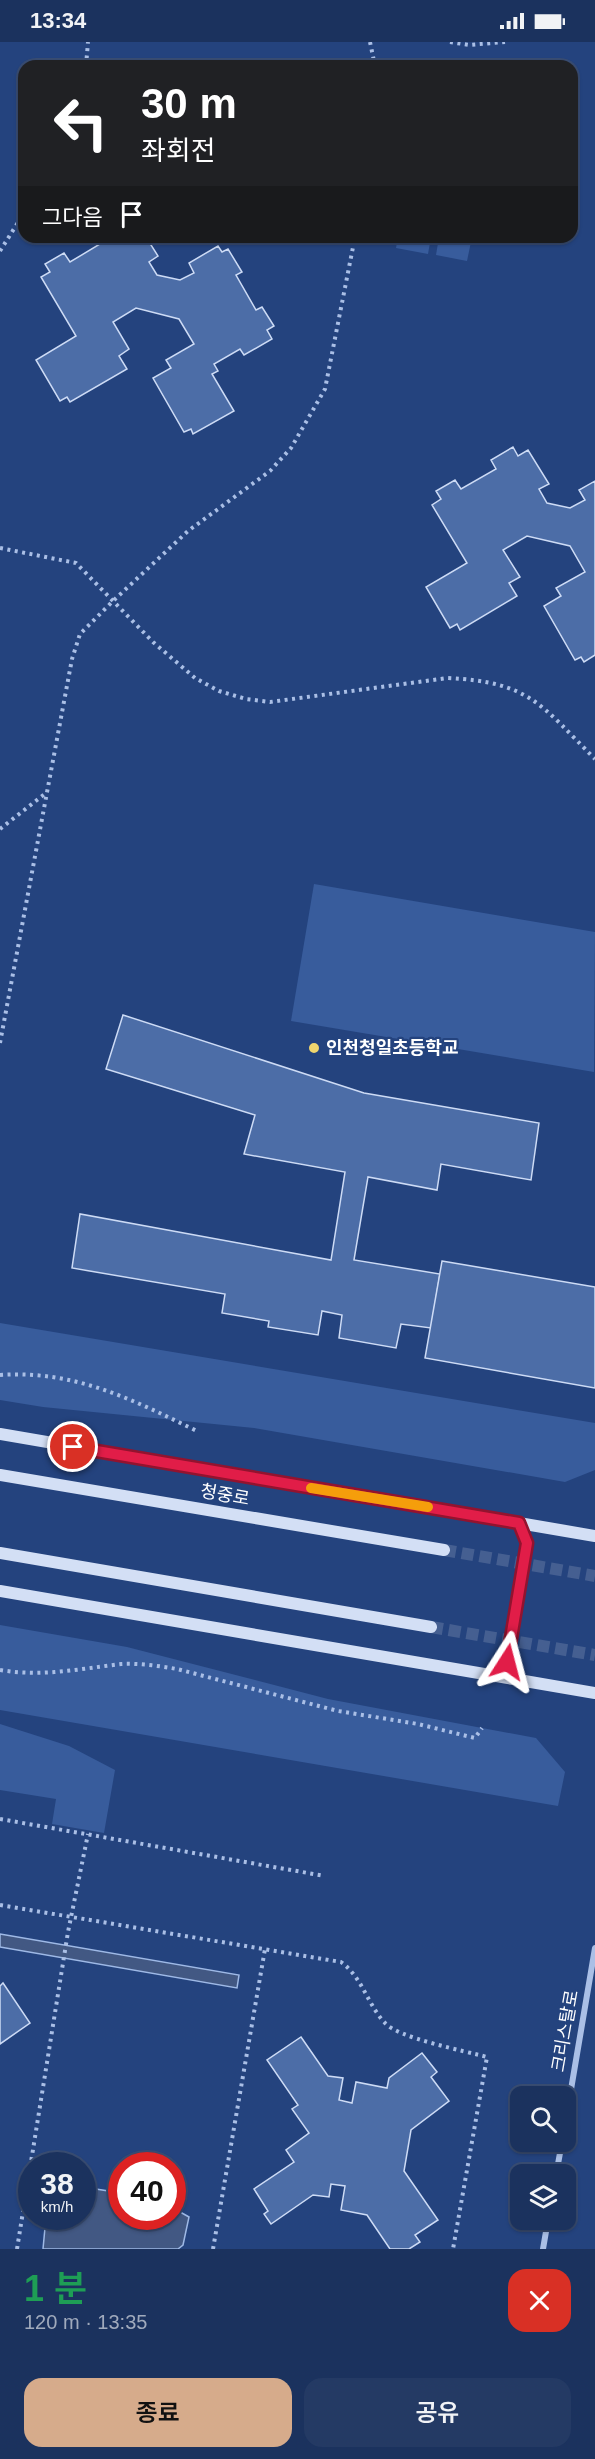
<!DOCTYPE html>
<html lang="ko">
<head>
<meta charset="utf-8">
<style>
  :root { --surface:#1b325e; --page:#243a64; --text:#f1f3f6; --muted:#a0aabc; --line:#394d73; --accent:#d6ab8b }
  body { margin:0; font-family:Arial,"Noto Sans KR",sans-serif; background:var(--page); color:var(--text); height:100vh; display:flex; flex-direction:column; font-size:22px; white-space:nowrap }
  * { box-sizing:border-box; margin:0 }
  p { font-size:20px; color:var(--muted) }
  .icon { flex:none; width:33px; height:33px; fill:none; stroke:currentColor; stroke-width:2; stroke-linecap:round; stroke-linejoin:round }
  .map { position:relative; height:2207px; overflow:hidden }
  .details { display:flex; flex-direction:column; background:var(--surface); flex:1 }
  .details>* { flex:none }
  .guide { position:absolute; left:18px; top:18px; width:560px; height:183px; border-radius:18px; box-shadow:0 2px 4px #0004,0 0 0 2px var(--line); background:#202124; color:#fff; overflow:hidden }
  .tools { position:absolute; left:510px; top:2044px; display:grid; gap:12px }
  .tools a { display:grid; place-items:center; width:66px; height:66px; border-radius:12px; background:var(--surface); box-shadow:0 2px 4px #0004,0 0 0 2px var(--line); font-size:30px }
  .speed { position:absolute; left:18px; top:2110px; display:flex; gap:12px; font-size:30px; font-weight:700; text-align:center }
  .speed>* { display:grid; place-content:center; width:78px; height:78px; border-radius:50%; background:var(--surface); box-shadow:0 2px 4px #0004,0 0 0 2px var(--line); line-height:1 }
  .speed small { font-size:15px; font-weight:400 }
  .speed .limit { border:9px solid #d22; background:#fff; color:#111 }
  .pin { position:absolute; display:grid; place-items:center; width:51px; height:51px; color:#fff; margin:-26px; border:3px solid #fff; border-radius:50%; box-shadow:0 2px 6px #0007 }
  .me { position:absolute; width:66px; margin:-33px; rotate:9deg; stroke-linejoin:round; filter:drop-shadow(0 0 4px #0008) }
  .turn { display:flex; align-items:center; gap:21px; height:126px; padding:0 24px; font-size:27px }
  .turn .icon { width:78px; height:78px; stroke-width:2.5 }
  .turn b { display:block; font-size:42px; line-height:51px }
  .then { display:flex; align-items:center; height:57px; padding:0 24px; background:#0003; gap:12px; font-size:22px }
  .round { display:grid; place-items:center; flex:none; width:63px; height:63px; border-radius:18px; background:var(--page) }
  .overview { display:flex; align-items:center; justify-content:space-between; height:102px; padding:0 24px }
  h1 { font-size:36px; font-weight:600; line-height:45px; color:#1e9e55 }
  .cta { display:flex; gap:12px; margin-top:auto; padding:12px 24px }
  .cta a { flex:1; height:69px; border-radius:18px; background:var(--accent); color:#111; font-size:24px; font-weight:600; line-height:69px; text-align:center }
  .cta a+a { background:var(--page); color:var(--text) }
  .status { display:flex; justify-content:space-between; align-items:center; height:42px; padding:0 30px; background:var(--surface); direction:ltr }
  .status svg { height:16px; fill:currentColor }
  .map>svg:first-child { display:block }
  .green { fill:#385c9c }
  .water { fill:#425883; stroke:#9eb9e6; stroke-width:1.5 }
  .building { fill:#4c6da7; stroke:#cddbf5; stroke-width:1.5 }
  .lines { fill:none; stroke-linecap:round; stroke-linejoin:round }
  .secondary-tunnel { stroke:#455f91; stroke-width:12; stroke-dasharray:12 6; stroke-linecap:butt }
  .path { stroke:#aabfe6; stroke-width:4; stroke-dasharray:3 4.5; stroke-linecap:butt }
  .street { stroke:#aabfe6; stroke-width:6 }
  .secondary { stroke:#d3dff5; stroke-width:12 }
  .route-casing { stroke:#92132f; stroke-width:15 }
  .route { stroke:#e11d48; stroke-width:10 }
  .slow { stroke:#f59e0b; stroke-width:10 }
  .poi-dot { fill:#f0d66e; stroke:#24437e; stroke-width:2 }
  .labels { text-anchor:middle; stroke-width:4.5; stroke-linejoin:round; paint-order:stroke }
  .poi-label { font-size:18px; font-weight:bold; fill:#fff; stroke:#24437e; text-anchor:start }
  .street-label { font-size:18px; fill:#fff; stroke:#24437e }
</style>
</head>
<body>
<div class="status"><b>13:34</b><svg viewBox="0 0 49 12"><path d="M0 12V9h3v3zM5 12V6h3v6zM10 12V3h3v9zM15 12V0h3v12zM26 1h20v11H26zM47 4h2v5h-2z"/></svg></div>
<div class="map">
<svg width="595" height="2207" viewBox="0 0 595 2207">
  <rect width="100%" height="100%" fill="#24437e"/>
  <g class="green">
    <polygon points="398,195 431,195 428,212 396,206"/>
    <polygon points="439,195 472,195 467,219 436,213"/>
    <polygon points="314,842 595,890 594,1030 291,979"/>
    <polygon points="0,1281 595,1381 595,1428 565,1440 254,1386 43,1365 0,1358"/>
    <polygon points="0,1583 127,1605 328,1657 536,1696 565,1730 558,1764 0,1668"/>
    <polygon points="0,1682 69,1704 115,1728 104,1791 52,1782 56,1757 0,1748"/>
  </g>
  <g class="water">
    <polygon points="0,1892 239,1933 237,1946 0,1905"/>
    <polygon points="83,2145 121,2151 122,2175 172,2175 173,2166 189,2175 183,2203 178,2207 43,2207 46,2175 82,2175"/>
  </g>
  <g class="building">
    <polygon points="103,195 146,195 158,214 149,220 157,233 180,238 194,231 189,221 218,204 222,210 228,207 242,230 236,233 256,268 262,265 274,284 267,288 272,297 244,313 240,307 214,322 218,329 212,332 234,369 193,392 191,387 184,390 153,336 171,326 166,318 194,302 179,277 136,266 113,280 129,307 119,314 127,327 70,360 67,355 60,359 36,318 76,294 41,235 50,230 45,222 64,211 70,220 105,199"/>
    <polygon points="513,405 518,414 528,408 549,442 539,447 547,461 570,466 585,458 579,448 595,439 595,613 584,620 581,615 575,618 544,564 561,554 556,546 585,530 570,504 527,494 503,508 520,535 509,541 517,554 460,588 457,582 450,586 426,545 467,521 432,463 441,457 436,449 455,438 461,447 496,427 491,418"/>
    <polygon points="123,973 364,1051 539,1081 531,1138 441,1122 437,1148 368,1135 354,1218 440,1232 431,1286 401,1282 396,1306 339,1296 342,1273 322,1269 318,1293 268,1285 269,1279 222,1271 225,1252 72,1226 80,1172 331,1218 345,1130 244,1112 255,1073 106,1027"/>
    <polygon points="442,1219 595,1245 595,1346 425,1316"/>
    <polygon points="3,1941 30,1981 0,2002 0,1944"/>
    <polygon points="301,1995 328,2034 343,2036 339,2058 352,2061 356,2040 387,2046 389,2036 422,2011 437,2030 431,2035 449,2059 411,2088 404,2129 438,2178 415,2193 420,2200 409,2207 390,2207 367,2173 341,2168 345,2144 331,2142 329,2155 313,2153 271,2182 264,2172 268,2169 254,2147 294,2120 286,2108 309,2091 292,2067 298,2063 267,2018"/>
  </g>
  <g class="lines">
    <g class="secondary-tunnel">
      <polyline points="444,1508 595,1534"/>
      <polyline points="431,1585 595,1613"/>
    </g>
    <g class="path">
      <polyline points="370,0 375,24"/>
      <polyline points="450,0 469,3 505,0"/>
      <polyline points="86,24 88,0"/>
      <polyline points="0,209 24,171"/>
      <path d="M0 506 76 521 153 600 195 636 219 649 246 657 270 660 448 636C530 640 541 663 595 717"/>
      <polyline points="0,787 46,751"/>
      <polyline points="0,1001 72,617 80,592 113,559 188,489 270,429 291,406 325,347 355,195"/>
      <path d="M0 1333C76 1328 133 1358 199 1390"/>
      <path d="M0 1628C42 1635 79 1627 121 1622 139 1621 159 1624 177 1627L338 1669 418 1682 475 1696 482 1686"/>
      <polyline points="0,1777 325,1834"/>
      <path d="M0 1863 341 1920C363 1936 367 1962 385 1981 398 1996 465 2009 487 2015L453 2207"/>
      <polyline points="17,2207 68,1890 88,1792"/>
      <polyline points="213,2207 265,1907"/>
    </g>
    <g class="street">
      <polyline points="566,2077 595,1906"/>
      <polyline points="556,2133 562,2100"/>
      <polyline points="543,2207 548,2178"/>
    </g>
    <g class="secondary">
      <polyline points="0,1392 595,1494"/>
      <polyline points="0,1433 444,1508"/>
      <polyline points="0,1511 431,1585"/>
      <polyline points="0,1549 595,1651"/>
      <polyline points="495,1634 507,1620 527,1501 519,1481"/>
    </g>
  </g>
  <g class="lines">
    <g class="route-casing">
      <polyline id="route" points="73,1405 519,1481 527,1501 507,1620"/>
    </g>
    <use href="#route" class="route"/>
    <polyline class="slow" points="311,1446 428,1465"/>
  </g>
  <circle class="poi-dot" cx="314" cy="1006" r="6"/>
  <g class="labels">
    <g class="poi-label">
      <text x="326" y="1012">인천청일초등학교</text>
    </g>
    <g class="street-label">
      <text transform="translate(225 1453) rotate(10)" y="6">청중로</text>
      <text transform="translate(565 1989) rotate(-80)" y="6">크리스탈로</text>
    </g>
  </g>
</svg>
<div class="tools">
<a><svg class="icon" aria-label="search" viewBox="0 0 24 24"><circle cx="10" cy="10" r="6"/><path d="M15 15l6 6"/></svg></a>
<a><svg class="icon" aria-label="layers" viewBox="0 0 24 24"><path d="M12 4l9 5-9 5-9-5zM3 14l9 5 9-5"/></svg></a>
</div>
<div class="speed"><div>38<small>km/h</small></div><div class="limit">40</div></div>
<div class="pin" style="left:73px;top:1405px;background:#d93025"><svg class="icon" aria-label="arrive" viewBox="0 0 24 24"><path d="M6 21V4h12l-3 4 3 4H6"/></svg></div>
<svg class="me" style="left:507px;top:1620px" viewBox="-20 -20 40 40"><path d="M0-17L14 15 0 8-14 15z" fill="#e11d48" stroke="#fff" stroke-width="4"/></svg>
<div class="guide">
<div class="turn"><svg class="icon" aria-label="left" viewBox="0 0 24 24"><path d="M17 20v-9H6M10 6l-5 5 5 5"/></svg><div><b>30 m</b>좌회전</div></div>
<div class="then">그다음<svg class="icon" aria-label="arrive" viewBox="0 0 24 24"><path d="M6 21V4h12l-3 4 3 4H6"/></svg></div>
</div>
</div>
<section class="details">
<div class="overview"><div><h1>1 분</h1><p>120 m · 13:35</p></div><a class="round" style="background:#d93025;color:#fff"><svg class="icon" aria-label="close" viewBox="0 0 24 24"><path d="M6 6l12 12M18 6L6 18"/></svg></a></div>
<div class="cta"><a>종료</a><a>공유</a></div>
</section>
</body>
</html>
